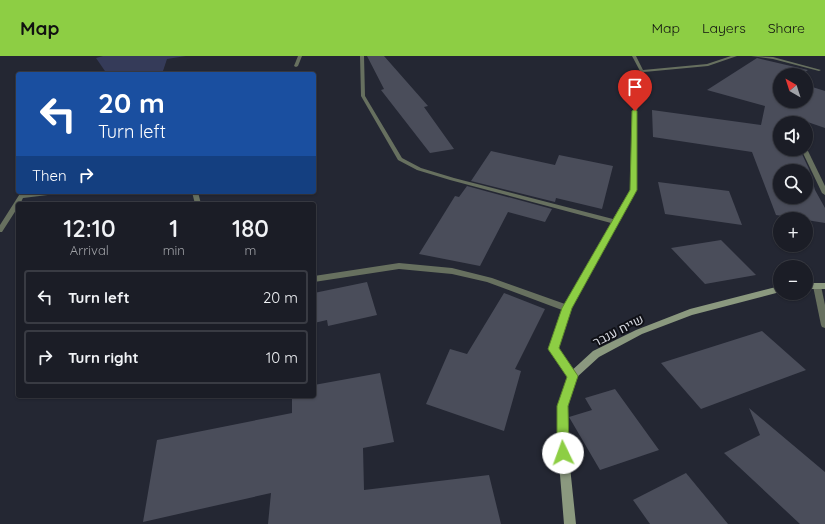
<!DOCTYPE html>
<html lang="en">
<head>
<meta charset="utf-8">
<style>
  :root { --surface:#1b1d26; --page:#24262e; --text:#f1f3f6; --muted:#a0a2a7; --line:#393b43; --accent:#8dce44 }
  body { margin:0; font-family:Quicksand,Heebo,sans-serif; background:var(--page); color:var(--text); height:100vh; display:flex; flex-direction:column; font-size:15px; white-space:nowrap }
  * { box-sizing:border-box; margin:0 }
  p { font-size:13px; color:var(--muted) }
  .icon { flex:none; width:22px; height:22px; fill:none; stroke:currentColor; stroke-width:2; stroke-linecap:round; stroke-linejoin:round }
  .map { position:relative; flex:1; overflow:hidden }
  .details { position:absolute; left:16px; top:146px; width:300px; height:196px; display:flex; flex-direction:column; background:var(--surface); border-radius:4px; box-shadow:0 1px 3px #0004,0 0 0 1px var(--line) }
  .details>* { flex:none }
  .top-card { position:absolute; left:16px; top:16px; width:300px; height:122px; border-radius:4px; box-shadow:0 1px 3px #0004,0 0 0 1px var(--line); background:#1a4fa0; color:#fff; overflow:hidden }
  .needle { width:26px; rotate:321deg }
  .tools { position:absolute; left:773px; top:12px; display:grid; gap:8px }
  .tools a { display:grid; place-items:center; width:40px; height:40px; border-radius:50%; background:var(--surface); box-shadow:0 1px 3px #0004,0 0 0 1px var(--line); font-size:20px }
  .pin { position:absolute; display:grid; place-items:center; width:34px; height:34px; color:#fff; margin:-41px -17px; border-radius:50% 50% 50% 0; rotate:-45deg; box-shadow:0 0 4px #0007 }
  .pin .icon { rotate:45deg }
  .me { position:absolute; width:44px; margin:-22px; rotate:357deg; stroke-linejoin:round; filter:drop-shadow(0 0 3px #0008) }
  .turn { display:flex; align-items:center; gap:14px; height:84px; padding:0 16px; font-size:18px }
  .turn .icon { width:52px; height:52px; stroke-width:2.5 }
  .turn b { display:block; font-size:28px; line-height:34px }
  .then { display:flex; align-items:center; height:38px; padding:0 16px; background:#0003; gap:8px; font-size:15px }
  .eta { display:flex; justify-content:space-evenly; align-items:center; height:68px; text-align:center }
  .eta b { font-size:24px; font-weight:600; line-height:28px }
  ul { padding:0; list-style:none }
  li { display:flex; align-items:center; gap:12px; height:54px; margin:0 8px 6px; padding:0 8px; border:2px solid var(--line); border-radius:4px }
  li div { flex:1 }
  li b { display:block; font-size:15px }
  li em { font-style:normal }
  header { display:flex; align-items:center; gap:24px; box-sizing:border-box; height:56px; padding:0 20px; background:var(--accent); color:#111 }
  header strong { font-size:19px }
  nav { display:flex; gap:22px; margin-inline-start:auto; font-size:14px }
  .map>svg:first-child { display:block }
  .green { fill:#353b59 }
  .building { fill:#4a4d5a; fill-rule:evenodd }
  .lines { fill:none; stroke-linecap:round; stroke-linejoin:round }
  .street { fill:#67705f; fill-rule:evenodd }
  .secondary { fill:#8b997f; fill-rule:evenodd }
  .route { fill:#8dce44; stroke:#5c862c }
  .labels { text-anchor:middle; stroke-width:4; stroke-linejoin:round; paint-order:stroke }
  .street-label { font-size:13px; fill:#d6d8e0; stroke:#0f1016 }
</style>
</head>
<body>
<header>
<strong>Map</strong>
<nav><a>Map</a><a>Layers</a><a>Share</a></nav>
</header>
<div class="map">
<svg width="825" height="468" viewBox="0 0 825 468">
  <rect width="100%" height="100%" fill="#242733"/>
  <polygon class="green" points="103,0 186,0 167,3 162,18 107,18 96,2"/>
  <g class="building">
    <polygon points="367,0 384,0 428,50 424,51 454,93 430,97 381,34 384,33"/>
    <path d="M757 2 808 14 801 19H780V45H806V29L825 35V72L793 61 795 67H780V93H802L801 96 809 113 815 134 825 152V167L776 159 752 96 653 81 652 54 761 69 765 50 707 34ZM780 115H806V141H780Z"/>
    <polygon points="491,95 555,109 559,99 613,110 602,153 556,142 555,146 471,125"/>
    <polygon points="658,126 729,135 742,169 665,158"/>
    <polygon points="467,130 552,153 545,166 508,156 480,210 419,198 455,140 459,141"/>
    <polygon points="721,184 756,219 705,228 671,192"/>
    <polygon points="367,226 377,259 328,270 327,264 314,267 314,237"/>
    <polygon points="504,237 545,253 515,313 521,315 504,375 426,348 450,293 467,298"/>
    <polygon points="762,275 806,314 701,353 661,307"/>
    <polygon points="380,317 394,386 363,392 364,434 489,419 501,468 268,468 271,437 143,466 157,384 292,357 292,340 314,340 314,329"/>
    <polygon points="615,333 659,394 600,414 569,361 592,354 585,342"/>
    <polygon points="749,352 825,416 825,468 800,468 724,397 760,379"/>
    <polygon points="686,417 728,468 650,468 633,444"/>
  </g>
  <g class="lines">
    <g class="street">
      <polygon points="298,0 302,0 298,10 296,11 294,10"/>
      <polygon points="360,0 364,0 365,40 402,102 421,112 454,122 613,163 630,134 633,55 640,15 632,0 636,0 643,14 707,8 731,0 737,0 708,10 644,16 637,55 636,134 571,252 558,292 575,317 577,320 575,323 572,324 569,323 548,293 562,254 487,226 452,218 399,213 314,226 314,220 399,207 452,212 492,222 565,248 611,167 450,124 417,114 398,104 361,40"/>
      <polygon points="751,0 773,1 821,14 819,15 773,3"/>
      <polygon points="805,93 808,95 825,130 825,139 822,137 802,95"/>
      <polygon points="21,136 27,136 26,138 42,136 59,136 56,138 23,142 20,148 18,148 18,151 2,176 0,176 0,169"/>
      <polygon points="192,136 198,136 201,148 195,148"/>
      <polygon points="817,227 821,230 825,249 825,272 822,271 821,269 813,230"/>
    </g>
    <g class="secondary">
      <rect x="806" y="227" width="19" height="6"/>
      <polygon points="780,230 780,236 692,259 642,278 599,301 576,322 568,350 567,382 576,468 564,468 557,382 558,350 569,317 593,295 636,274 690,253"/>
    </g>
  </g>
  <polygon class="route" points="635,53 637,55 637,134 572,252 559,292 578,320 568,350 569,397 567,401 563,403 559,401 557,397 557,350 567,321 548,293 562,252 630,134 632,55"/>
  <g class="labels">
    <g class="street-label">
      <text transform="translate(618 274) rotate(-27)" y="5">שייח ענבר</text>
    </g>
  </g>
</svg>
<div class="tools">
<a><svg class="needle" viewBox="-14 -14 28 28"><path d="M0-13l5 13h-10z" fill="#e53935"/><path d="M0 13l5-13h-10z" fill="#a0a2a7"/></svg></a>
<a><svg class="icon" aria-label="sound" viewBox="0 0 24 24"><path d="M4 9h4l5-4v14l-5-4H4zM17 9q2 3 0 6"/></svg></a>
<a><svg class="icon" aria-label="search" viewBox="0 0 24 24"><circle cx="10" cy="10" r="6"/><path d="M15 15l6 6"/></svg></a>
<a>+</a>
<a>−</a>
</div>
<div class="pin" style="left:635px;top:55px;background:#d93025"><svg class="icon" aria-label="arrive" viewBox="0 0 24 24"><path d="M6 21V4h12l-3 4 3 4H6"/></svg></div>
<svg class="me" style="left:563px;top:397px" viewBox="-20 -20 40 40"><circle r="19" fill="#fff"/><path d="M0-13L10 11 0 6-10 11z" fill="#8dce44"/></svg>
<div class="top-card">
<div class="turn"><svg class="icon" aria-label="left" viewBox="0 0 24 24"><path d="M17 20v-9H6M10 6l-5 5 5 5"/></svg><div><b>20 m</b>Turn left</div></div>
<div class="then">Then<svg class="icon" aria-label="right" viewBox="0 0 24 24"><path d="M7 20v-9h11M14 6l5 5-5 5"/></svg></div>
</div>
<section class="details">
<div class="eta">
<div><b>12:10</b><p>Arrival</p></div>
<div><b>1</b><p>min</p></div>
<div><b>180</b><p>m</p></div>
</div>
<ul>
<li><svg class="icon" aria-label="left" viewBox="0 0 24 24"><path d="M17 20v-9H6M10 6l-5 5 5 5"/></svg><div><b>Turn left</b></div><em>20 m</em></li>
<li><svg class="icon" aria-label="right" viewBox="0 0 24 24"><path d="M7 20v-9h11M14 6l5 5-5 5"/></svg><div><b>Turn right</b></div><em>10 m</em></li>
</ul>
</section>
</div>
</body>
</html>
